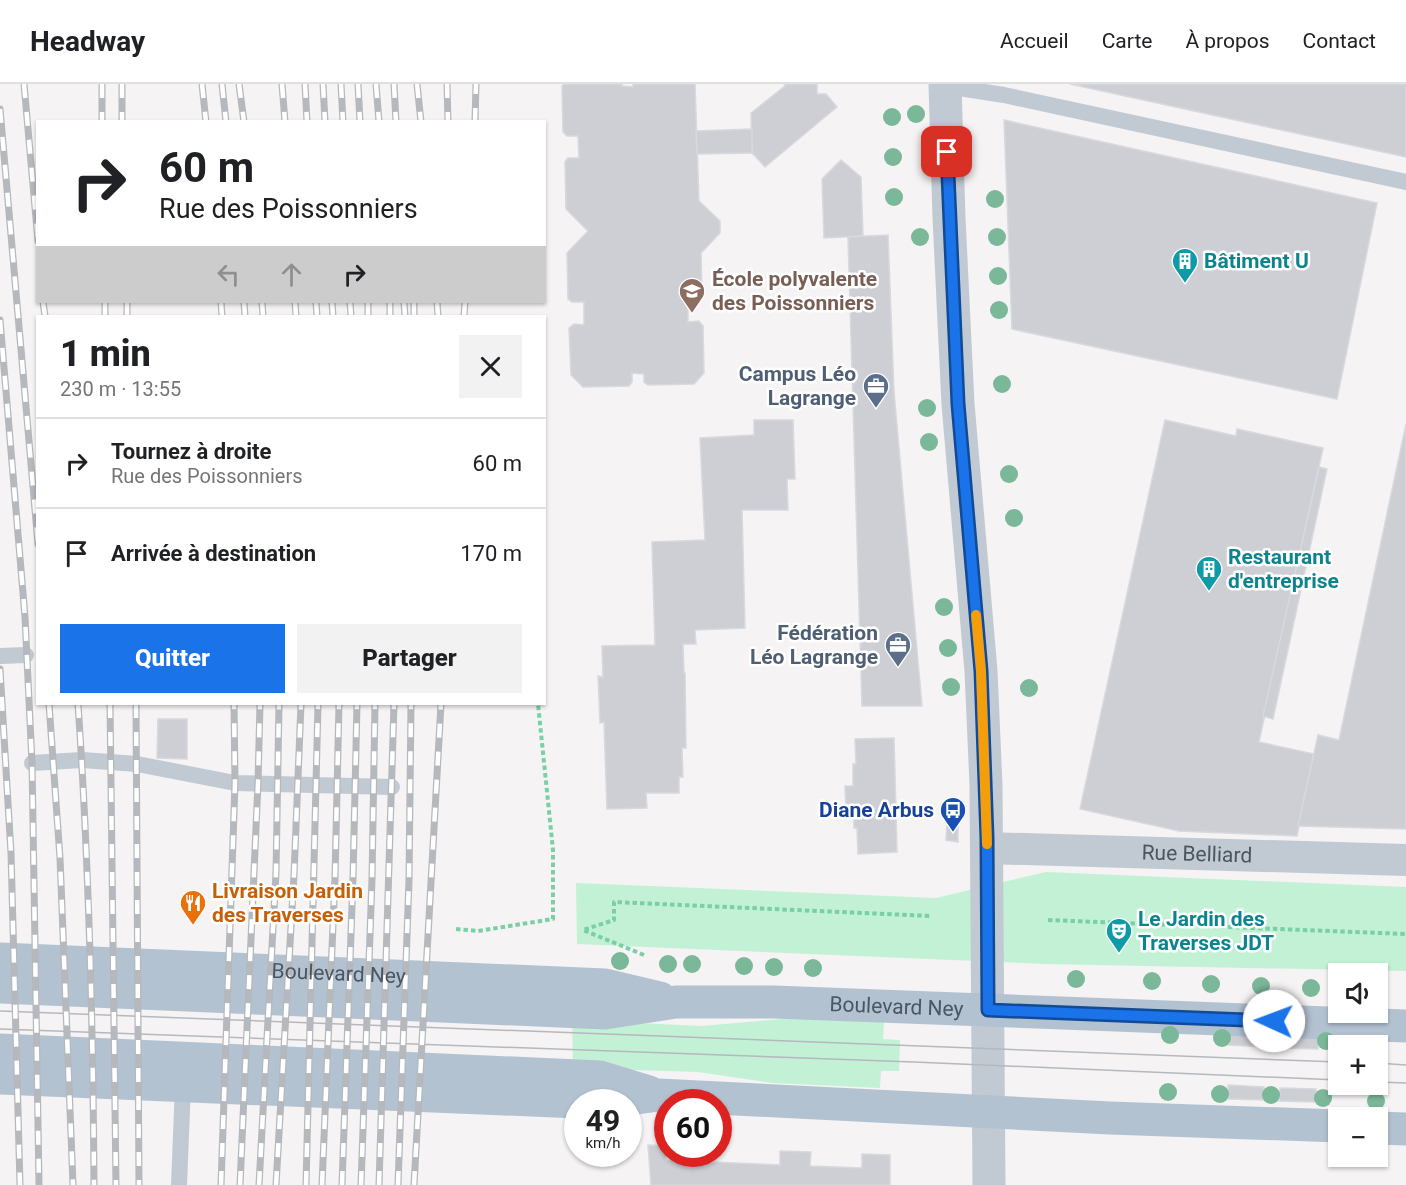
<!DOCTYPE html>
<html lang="fr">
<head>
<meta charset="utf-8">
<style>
  :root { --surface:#fff; --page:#f2f2f2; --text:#202124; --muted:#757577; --line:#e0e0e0; --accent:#1a73e8 }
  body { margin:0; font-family:Roboto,sans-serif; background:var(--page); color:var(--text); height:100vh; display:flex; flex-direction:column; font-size:22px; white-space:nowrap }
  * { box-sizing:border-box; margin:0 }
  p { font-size:20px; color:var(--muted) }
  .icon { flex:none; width:33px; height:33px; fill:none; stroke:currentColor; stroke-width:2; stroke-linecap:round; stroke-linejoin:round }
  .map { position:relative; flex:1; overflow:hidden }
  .panel { position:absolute; left:36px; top:231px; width:510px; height:390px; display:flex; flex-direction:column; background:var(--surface); border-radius:0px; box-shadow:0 2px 4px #0004 }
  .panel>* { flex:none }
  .guide { position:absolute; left:36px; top:36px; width:510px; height:183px; border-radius:0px; box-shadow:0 2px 4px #0004; background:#fff; color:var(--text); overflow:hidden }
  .tools { position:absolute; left:1328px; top:879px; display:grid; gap:12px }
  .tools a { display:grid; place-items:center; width:60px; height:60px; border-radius:0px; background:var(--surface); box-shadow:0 2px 4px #0004; font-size:30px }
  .speed { position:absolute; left:564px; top:1005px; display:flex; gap:12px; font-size:30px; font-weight:700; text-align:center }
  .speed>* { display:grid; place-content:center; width:78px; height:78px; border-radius:50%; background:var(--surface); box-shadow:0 2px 4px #0004; line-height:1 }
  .speed small { font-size:15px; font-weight:400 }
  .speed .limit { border:9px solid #d22; background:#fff; color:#111 }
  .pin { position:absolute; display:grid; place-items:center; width:51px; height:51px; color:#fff; margin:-26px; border-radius:12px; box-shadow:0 3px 9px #0006 }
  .me { position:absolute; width:66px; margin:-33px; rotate:272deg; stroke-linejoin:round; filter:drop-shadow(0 0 4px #0008) }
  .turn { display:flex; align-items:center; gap:21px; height:126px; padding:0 24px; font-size:27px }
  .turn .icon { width:78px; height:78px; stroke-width:2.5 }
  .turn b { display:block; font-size:42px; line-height:51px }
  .lanes { display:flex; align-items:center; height:57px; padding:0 24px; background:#0003; justify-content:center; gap:30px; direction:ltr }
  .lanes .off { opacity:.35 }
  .round { display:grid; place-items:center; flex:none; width:63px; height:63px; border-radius:0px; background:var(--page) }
  .summary { display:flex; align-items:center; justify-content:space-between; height:102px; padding:0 24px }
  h1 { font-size:36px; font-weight:800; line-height:45px }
  .action { display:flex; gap:12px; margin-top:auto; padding:12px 24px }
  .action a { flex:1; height:69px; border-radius:0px; background:var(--accent); color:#fff; font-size:24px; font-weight:800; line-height:69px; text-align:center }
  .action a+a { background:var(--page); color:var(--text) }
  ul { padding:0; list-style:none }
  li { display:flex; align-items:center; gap:18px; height:90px; padding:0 24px; border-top:2px solid var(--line) }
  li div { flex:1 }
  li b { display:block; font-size:22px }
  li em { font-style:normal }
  header { display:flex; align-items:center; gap:36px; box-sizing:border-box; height:84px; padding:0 30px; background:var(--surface); border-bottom:2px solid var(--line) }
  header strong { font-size:28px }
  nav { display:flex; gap:33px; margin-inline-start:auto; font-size:21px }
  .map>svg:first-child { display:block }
  .green { fill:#c3f1d5 }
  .building { fill:#cdcfd5; stroke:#d7d9de; stroke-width:1.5 }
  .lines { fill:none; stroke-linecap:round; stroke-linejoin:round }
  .path { stroke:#7ad0a6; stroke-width:4; stroke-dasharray:4.5 3; stroke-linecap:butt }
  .service { stroke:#c1cad2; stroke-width:16 }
  .minor { stroke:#c1cad2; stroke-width:32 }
  .tertiary { stroke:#c1cad2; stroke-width:33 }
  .primary { stroke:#b3c2d1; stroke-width:33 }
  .tram { stroke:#b5b8bd; stroke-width:1.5 }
  .rail-casing { stroke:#b5b8bd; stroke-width:7 }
  .rail { stroke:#fff; stroke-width:4.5; stroke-dasharray:14; stroke-linecap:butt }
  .tree { fill:#7bb799 }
  .route-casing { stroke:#114b97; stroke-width:15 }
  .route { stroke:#1a73e8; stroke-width:10 }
  .slow { stroke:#f59e0b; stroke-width:10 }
  .labels { text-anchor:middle; stroke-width:5; stroke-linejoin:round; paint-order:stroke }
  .culture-label { font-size:21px; font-weight:bold; fill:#0d838f; stroke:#fff; text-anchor:start }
  .education-label { font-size:21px; font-weight:bold; fill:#785e54; stroke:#fff; text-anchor:start }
  .service-label { font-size:21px; font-weight:bold; fill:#4e5e75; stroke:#fff; text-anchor:end }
  .transit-label { font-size:21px; font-weight:bold; fill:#164399; stroke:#fff; text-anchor:end }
  .street-label { font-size:21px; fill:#4a5661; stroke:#fff }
  .food-label { font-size:21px; font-weight:bold; fill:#c56008; stroke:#fff; text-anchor:start }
</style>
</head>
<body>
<header>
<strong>Headway</strong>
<nav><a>Accueil</a><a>Carte</a><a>À propos</a><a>Contact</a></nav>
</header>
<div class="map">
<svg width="1406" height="1101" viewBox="0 0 1406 1101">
  <rect width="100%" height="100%" fill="#f5f3f3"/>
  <g class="green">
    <polygon points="1046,788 1406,803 1406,887 1046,880 577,860 576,799 936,814"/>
    <polygon points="794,934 884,937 883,955 900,956 899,987 881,987 880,1004 773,999 698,988 573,984 572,936 702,942"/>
  </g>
  <g class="building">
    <polygon points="564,0 622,0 622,2 633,3 633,0 695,0 699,117 720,137 720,149 701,169 702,212 699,215 688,216 688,238 699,237 703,242 704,289 694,300 648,301 644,298 644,290 632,289 632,298 629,302 583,303 571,291 569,244 574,240 584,241 584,218 572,218 568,215 567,169 588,147 566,125 565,78 568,74 579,74 578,52 567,52 563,48 562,2"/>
    <polygon points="784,0 817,0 817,10 826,10 837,23 765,83 752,69 751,29 785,2"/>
    <polygon points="1070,0 1406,0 1406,73"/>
    <polygon points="1004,36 1377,119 1337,315 1012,245"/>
    <polygon points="752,45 752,69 697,70 696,47"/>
    <polygon points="841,76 861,93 863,152 824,154 822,95"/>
    <polygon points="888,151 894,308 922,622 862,622 848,153"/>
    <polygon points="754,336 793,336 795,395 787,395 788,426 742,426 745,544 695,546 696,560 683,560 684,589 685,589 686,664 682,664 683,693 679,693 679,709 646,709 647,724 607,725 604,638 600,639 598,592 603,593 602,562 655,561 652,458 705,456 700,354 754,351"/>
    <polygon points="1165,336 1236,352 1237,345 1323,364 1259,658 1314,670 1297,752 1179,747 1080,725"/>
    <polygon points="1406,340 1406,745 1298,742 1318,651 1339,656"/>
    <polygon points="1319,383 1327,385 1273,635 1263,632"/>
    <polygon points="158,635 187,635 187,675 157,674"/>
    <polygon points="894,654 897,768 858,770 857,744 854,744 854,727 846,727 845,702 853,702 853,680 856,680 855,655"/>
    <polygon points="947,739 958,742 958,758 946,756"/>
    <polygon points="1230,949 1267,951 1266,963 1229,961"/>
    <polygon points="1282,951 1318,953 1318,965 1281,964"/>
    <polygon points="1228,1001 1264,1003 1264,1016 1228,1015"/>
    <polygon points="1280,1004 1316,1005 1316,1018 1279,1017"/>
    <polygon points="648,1061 667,1062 666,1076 780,1081 780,1067 811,1068 810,1082 862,1084 862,1070 890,1071 890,1101 651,1101"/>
  </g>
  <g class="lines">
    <g class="path">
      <polyline points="1048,836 1406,850"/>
      <polyline points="456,845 478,847 553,835 553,766 538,620"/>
      <polyline points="644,871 583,846 614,836 614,818 931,832"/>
    </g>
    <g class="service">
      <polyline points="946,2 1004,11 1406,98"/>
      <polyline points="0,572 26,571"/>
      <polyline points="32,679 82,676 137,680 235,699 392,703"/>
      <polyline points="179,1101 183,1001"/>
    </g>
    <path class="minor" id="s1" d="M987 764 1406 776"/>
    <polyline class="tertiary" points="945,0 949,134 958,320 981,587 986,701 989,1101"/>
    <g class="primary">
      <path id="s2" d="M0 875 605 901 660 914"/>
      <path id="s3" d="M0 903 605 929 676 918H774L1406 942"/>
      <polyline points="0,966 600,993 649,1008"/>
      <polyline points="0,994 578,1018"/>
      <polyline points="607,1018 659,1011 1110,1034 1338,1042"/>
      <polyline points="1377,1044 1406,1045"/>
    </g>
    <g class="tram">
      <polyline points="0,927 1338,978"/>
      <polyline points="0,945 914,978 1338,996"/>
      <polyline points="1377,979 1406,981"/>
      <polyline points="1377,998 1406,999"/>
    </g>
    <g class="rail-casing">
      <g id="rail">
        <polyline points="24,0 38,157"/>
        <polyline points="102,0 102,38"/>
        <polyline points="122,0 122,38"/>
        <polyline points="202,0 206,38"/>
        <polyline points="222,0 226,38"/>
        <polyline points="239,0 244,38"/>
        <polyline points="282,0 285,38"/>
        <polyline points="305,0 307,38"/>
        <polyline points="323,0 325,38"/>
        <polyline points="341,0 343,38"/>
        <polyline points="358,0 360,38"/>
        <polyline points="376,0 379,38"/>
        <polyline points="394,0 396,38"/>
        <polyline points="417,0 421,38"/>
        <polyline points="447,0 448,38"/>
        <polyline points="0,25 38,460"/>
        <polyline points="475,38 476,0"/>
        <polyline points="43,218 45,232"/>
        <polyline points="105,218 105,232"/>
        <polyline points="127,218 127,232"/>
        <polyline points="221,218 222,232"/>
        <polyline points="244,218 245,232"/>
        <polyline points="262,218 263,232"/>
        <polyline points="295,218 296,232"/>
        <polyline points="316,218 317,232"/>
        <polyline points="332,218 333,232"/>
        <polyline points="350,218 351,232"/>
        <polyline points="368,218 368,232"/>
        <polyline points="390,218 390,232"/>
        <polyline points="404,218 405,232"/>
        <polyline points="437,218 438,232"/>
        <polyline points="414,232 414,218"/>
        <polyline points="464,232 465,218"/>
        <polyline points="0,236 25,533 32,679 39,1101"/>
        <polyline points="0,585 11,769 20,1101"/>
        <polyline points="49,620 60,774 73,1101"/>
        <path d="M78 620C89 780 93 940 94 1101"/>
        <polyline points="110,620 116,1101"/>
        <polyline points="136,620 139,1101"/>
        <polyline points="221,1101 235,699 234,620"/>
        <polyline points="240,1101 258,699 260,620"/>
        <polyline points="259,1101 276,789 279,620"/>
        <polyline points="276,1101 294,791 301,620"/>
        <polyline points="306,1101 318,620"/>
        <polyline points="322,1101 335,794 339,620"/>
        <polyline points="342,1101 353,794 357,620"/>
        <polyline points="361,1101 372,795 375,620"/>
        <polyline points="379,1101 394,620"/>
        <polyline points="398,1101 409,796 411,620"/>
        <polyline points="414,1101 441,620"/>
      </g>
    </g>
    <use href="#rail" class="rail"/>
  </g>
  <g class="tree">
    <circle cx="916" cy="30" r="9"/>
    <circle cx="892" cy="33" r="9"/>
    <circle cx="893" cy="73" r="9"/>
    <circle cx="894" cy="113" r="9"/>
    <circle cx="995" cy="115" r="9"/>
    <circle cx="920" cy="153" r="9"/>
    <circle cx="997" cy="153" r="9"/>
    <circle cx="998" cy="192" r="9"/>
    <circle cx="999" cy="226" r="9"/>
    <circle cx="1002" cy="300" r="9"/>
    <circle cx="927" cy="324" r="9"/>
    <circle cx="929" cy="358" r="9"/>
    <circle cx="1009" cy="390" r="9"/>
    <circle cx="1014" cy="434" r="9"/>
    <circle cx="944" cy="523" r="9"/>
    <circle cx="948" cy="564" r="9"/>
    <circle cx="951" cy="603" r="9"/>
    <circle cx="1029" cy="604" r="9"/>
    <circle cx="620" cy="877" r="9"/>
    <circle cx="668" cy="880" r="9"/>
    <circle cx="692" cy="880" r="9"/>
    <circle cx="744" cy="882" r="9"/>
    <circle cx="774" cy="883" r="9"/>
    <circle cx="813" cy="884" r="9"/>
    <circle cx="1076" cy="895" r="9"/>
    <circle cx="1152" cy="897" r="9"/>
    <circle cx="1211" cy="900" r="9"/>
    <circle cx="1261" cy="902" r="9"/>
    <circle cx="1311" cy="904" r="9"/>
    <circle cx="1170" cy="951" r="9"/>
    <circle cx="1222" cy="954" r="9"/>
    <circle cx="1326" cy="957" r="9"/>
    <circle cx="1274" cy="958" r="9"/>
    <circle cx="1168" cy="1008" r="9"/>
    <circle cx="1220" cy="1010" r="9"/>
    <circle cx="1271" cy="1011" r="9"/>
    <circle cx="1323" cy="1014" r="9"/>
    <circle cx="1376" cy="1017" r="9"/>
  </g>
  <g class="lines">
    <g class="route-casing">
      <polyline id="route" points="947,68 958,320 981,587 987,754 988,926 1274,937"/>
    </g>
    <use href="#route" class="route"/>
    <polyline class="slow" points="976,531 981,587 987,760"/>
  </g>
  <defs>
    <g id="building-pin" transform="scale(1.35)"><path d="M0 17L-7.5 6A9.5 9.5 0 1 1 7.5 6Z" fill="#0f9aa8" stroke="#fff"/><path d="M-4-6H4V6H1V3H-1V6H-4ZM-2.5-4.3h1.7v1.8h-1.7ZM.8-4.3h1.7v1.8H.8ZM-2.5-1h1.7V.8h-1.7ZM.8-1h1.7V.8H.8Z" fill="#fff"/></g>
    <g id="school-pin" transform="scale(1.35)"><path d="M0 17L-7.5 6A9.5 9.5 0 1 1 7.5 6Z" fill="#8d6e63" stroke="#fff"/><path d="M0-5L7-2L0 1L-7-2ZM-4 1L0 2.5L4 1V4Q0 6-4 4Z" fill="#fff"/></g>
    <g id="office-pin" transform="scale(1.35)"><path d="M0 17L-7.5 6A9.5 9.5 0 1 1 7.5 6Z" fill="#5c6f8a" stroke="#fff"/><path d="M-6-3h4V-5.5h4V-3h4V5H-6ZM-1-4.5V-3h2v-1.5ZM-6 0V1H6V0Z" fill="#fff"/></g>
    <g id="bus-pin" transform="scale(1.35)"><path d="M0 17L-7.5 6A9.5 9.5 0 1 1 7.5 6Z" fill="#1a4fb4" stroke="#fff"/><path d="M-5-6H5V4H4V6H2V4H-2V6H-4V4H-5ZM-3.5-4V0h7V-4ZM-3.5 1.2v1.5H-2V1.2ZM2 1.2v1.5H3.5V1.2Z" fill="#fff"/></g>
    <g id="restaurant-pin" transform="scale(1.35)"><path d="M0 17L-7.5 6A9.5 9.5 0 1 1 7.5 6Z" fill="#e8710a" stroke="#fff"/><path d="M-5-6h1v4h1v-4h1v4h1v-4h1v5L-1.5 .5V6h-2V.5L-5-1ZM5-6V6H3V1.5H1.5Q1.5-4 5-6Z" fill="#fff"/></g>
    <g id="theatre-pin" transform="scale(1.35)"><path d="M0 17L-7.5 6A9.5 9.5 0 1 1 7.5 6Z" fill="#0f9aa8" stroke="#fff"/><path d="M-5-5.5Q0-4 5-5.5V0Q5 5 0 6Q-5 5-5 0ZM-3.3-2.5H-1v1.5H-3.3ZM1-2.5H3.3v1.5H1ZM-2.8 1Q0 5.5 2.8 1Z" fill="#fff"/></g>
  </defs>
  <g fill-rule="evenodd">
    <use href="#building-pin" x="1185" y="177"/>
    <use href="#school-pin" x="692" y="207"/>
    <use href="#office-pin" x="876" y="302"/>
    <use href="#building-pin" x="1209" y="485"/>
    <use href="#office-pin" x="898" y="561"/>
    <use href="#bus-pin" x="953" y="726"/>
    <use href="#restaurant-pin" x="193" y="819"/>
    <use href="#theatre-pin" x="1119" y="847"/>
  </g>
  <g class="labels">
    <g class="culture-label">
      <text x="1204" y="184">Bâtiment U</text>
      <text x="1228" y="480">Restaurant<tspan x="1228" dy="24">d'entreprise</tspan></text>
      <text x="1138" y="842">Le Jardin des<tspan x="1138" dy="24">Traverses JDT</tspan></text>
    </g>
    <g class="education-label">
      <text x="712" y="202">École polyvalente<tspan x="712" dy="24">des Poissonniers</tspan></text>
    </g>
    <g class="service-label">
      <text x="856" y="297">Campus Léo<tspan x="856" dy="24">Lagrange</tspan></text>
      <text x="878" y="556">Fédération<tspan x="878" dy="24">Léo Lagrange</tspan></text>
    </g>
    <g class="transit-label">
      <text x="934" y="733">Diane Arbus</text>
    </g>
    <g class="street-label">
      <text dy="7" stroke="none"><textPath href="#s1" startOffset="210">Rue Belliard</textPath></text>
      <text dy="7" stroke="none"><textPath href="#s2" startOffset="339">Boulevard Ney</textPath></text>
      <text dy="7" stroke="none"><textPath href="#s3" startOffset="898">Boulevard Ney</textPath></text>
    </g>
    <g class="food-label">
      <text x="212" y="814">Livraison Jardin<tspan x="212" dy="24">des Traverses</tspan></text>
    </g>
  </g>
</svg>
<div class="tools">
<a><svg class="icon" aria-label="sound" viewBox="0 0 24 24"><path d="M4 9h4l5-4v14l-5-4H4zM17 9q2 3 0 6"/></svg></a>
<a>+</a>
<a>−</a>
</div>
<div class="speed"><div>49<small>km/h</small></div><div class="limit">60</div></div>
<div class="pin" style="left:947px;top:68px;background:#d93025"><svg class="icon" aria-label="arrive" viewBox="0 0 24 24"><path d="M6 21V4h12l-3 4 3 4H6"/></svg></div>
<svg class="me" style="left:1274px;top:937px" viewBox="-20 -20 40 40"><circle r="19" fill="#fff"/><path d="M0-13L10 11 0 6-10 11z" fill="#1a73e8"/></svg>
<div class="guide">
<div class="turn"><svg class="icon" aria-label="right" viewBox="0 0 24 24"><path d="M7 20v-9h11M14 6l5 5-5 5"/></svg><div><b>60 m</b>Rue des Poissonniers</div></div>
<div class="lanes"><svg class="icon off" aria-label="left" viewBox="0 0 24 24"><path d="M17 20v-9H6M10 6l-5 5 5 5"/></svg><svg class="icon off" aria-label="ahead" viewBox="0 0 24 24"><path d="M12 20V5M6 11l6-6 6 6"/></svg><svg class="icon" aria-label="right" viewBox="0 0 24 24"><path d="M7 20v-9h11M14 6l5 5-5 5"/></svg></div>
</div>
<section class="panel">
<div class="summary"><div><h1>1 min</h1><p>230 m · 13:55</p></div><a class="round"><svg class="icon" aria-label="close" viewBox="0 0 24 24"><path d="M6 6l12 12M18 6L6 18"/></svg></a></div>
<ul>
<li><svg class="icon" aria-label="right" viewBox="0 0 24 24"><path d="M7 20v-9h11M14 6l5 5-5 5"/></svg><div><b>Tournez à droite</b><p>Rue des Poissonniers</p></div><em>60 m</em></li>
<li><svg class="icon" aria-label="arrive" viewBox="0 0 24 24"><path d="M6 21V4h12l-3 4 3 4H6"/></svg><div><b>Arrivée à destination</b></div><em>170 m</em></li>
</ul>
<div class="action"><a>Quitter</a><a>Partager</a></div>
</section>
</div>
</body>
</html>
